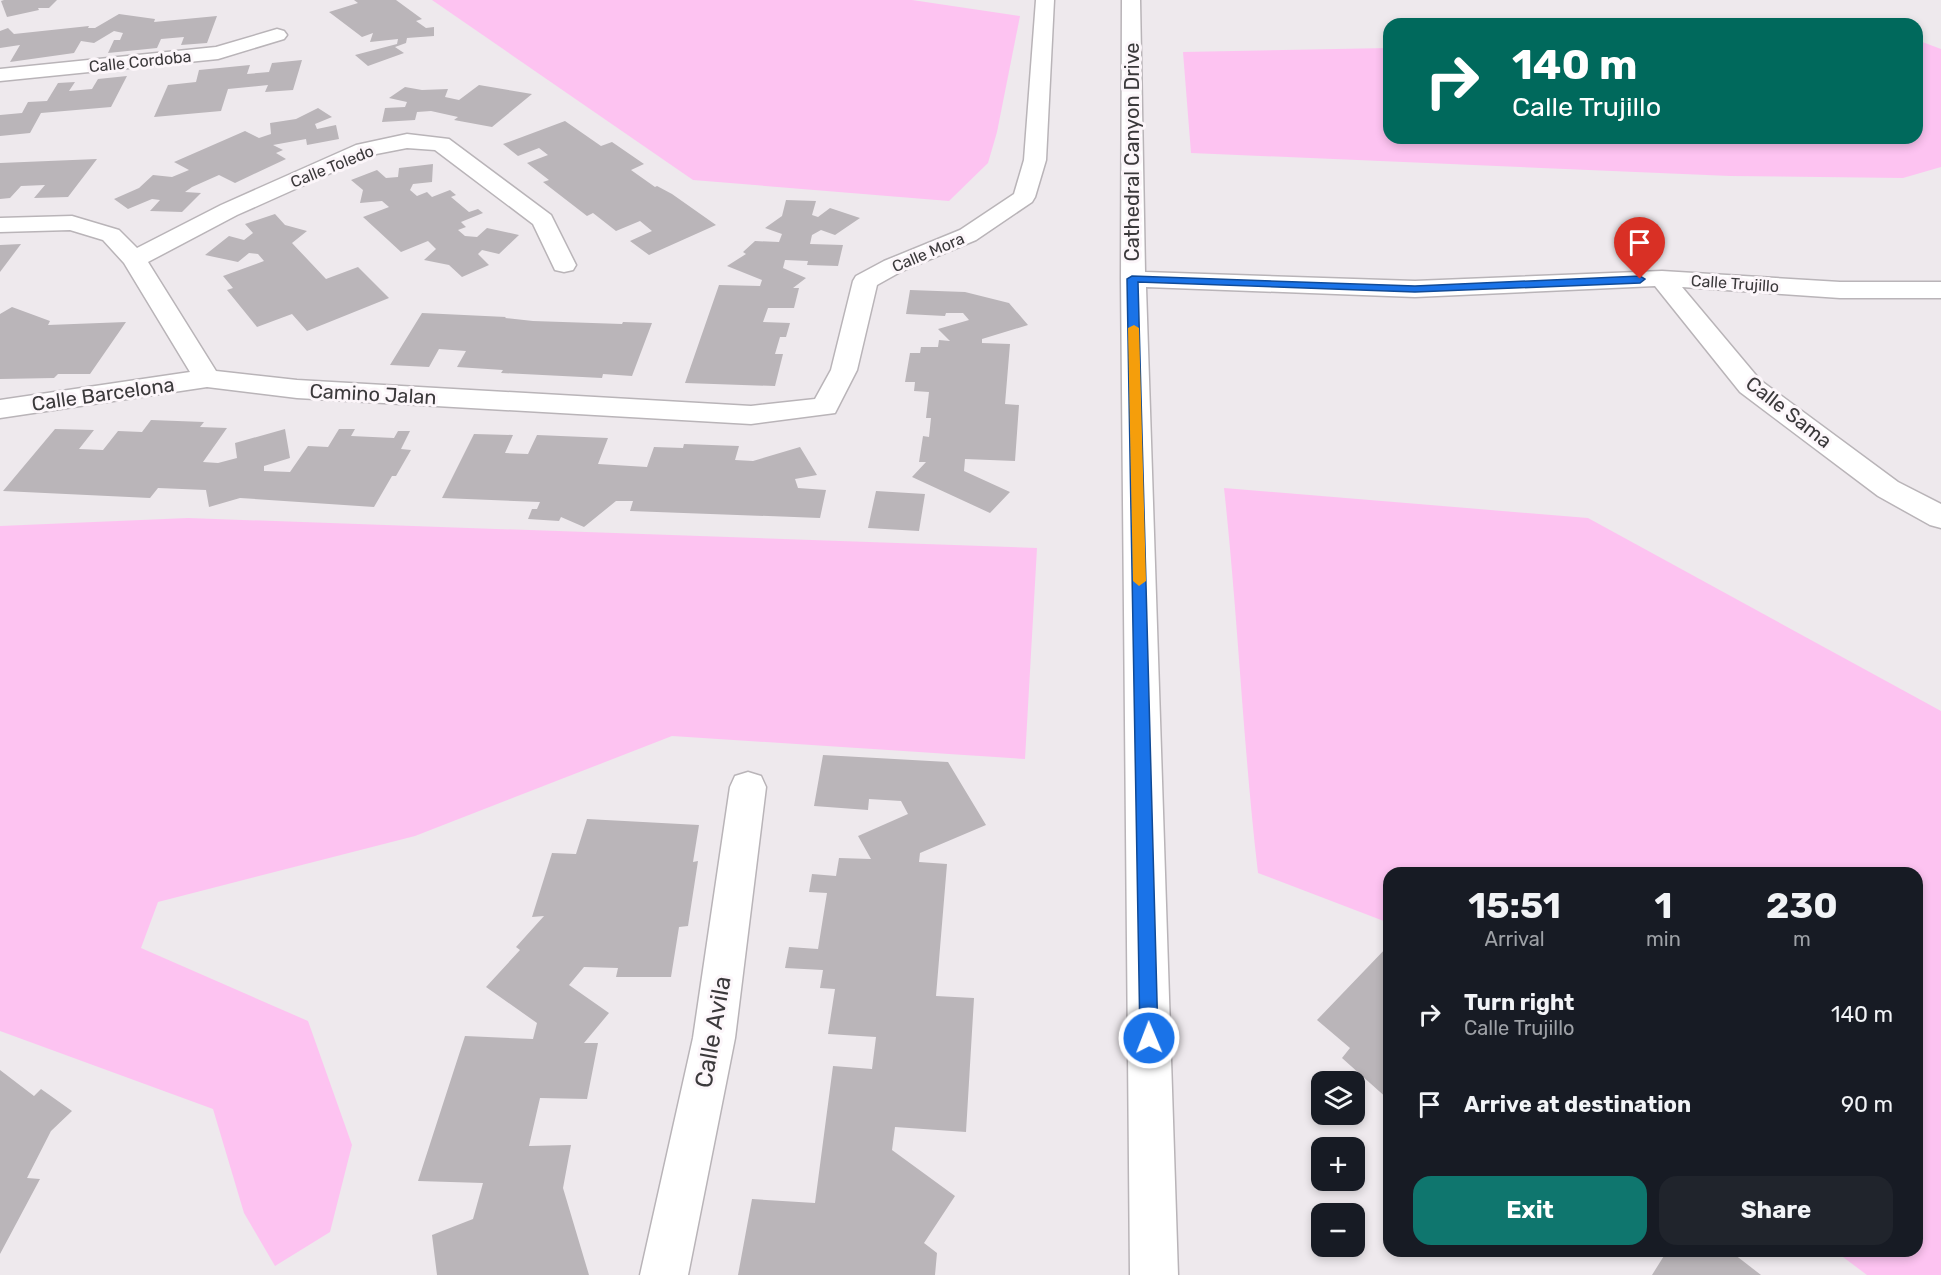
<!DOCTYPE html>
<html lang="en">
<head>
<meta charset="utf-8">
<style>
  :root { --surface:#171b24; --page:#20242c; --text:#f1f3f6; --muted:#9ea1a6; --accent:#0f766e }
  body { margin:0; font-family:Rubik,sans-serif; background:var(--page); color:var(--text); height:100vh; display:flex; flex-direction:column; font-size:22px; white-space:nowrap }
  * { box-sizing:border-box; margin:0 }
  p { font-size:20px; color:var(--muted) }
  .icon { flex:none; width:33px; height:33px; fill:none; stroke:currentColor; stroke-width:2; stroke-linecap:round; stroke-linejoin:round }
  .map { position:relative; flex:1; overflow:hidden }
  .details { position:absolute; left:1383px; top:867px; width:540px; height:390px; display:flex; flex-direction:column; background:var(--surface); border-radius:18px; box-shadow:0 3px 9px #0003 }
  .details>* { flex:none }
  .guide { position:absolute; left:1383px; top:18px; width:540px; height:126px; border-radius:18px; box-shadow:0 3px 9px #0003; background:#00695c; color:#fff; overflow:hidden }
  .buttons { position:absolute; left:1311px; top:1071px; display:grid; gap:12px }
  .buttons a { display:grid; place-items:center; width:54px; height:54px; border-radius:12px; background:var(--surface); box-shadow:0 3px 9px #0003; font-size:30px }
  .pin { position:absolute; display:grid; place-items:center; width:51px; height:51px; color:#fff; margin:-62px -26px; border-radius:50% 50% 50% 0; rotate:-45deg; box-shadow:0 0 6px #0007 }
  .pin .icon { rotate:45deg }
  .me { position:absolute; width:66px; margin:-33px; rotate:359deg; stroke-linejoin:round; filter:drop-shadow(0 0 4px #0008) }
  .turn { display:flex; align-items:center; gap:21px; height:126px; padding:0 30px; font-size:27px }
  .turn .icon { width:78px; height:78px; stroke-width:2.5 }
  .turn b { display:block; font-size:42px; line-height:51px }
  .eta { display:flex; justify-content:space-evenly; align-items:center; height:102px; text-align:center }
  .eta b { font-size:36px; font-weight:700; line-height:42px }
  .button { display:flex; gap:12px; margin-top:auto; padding:12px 30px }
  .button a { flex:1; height:69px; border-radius:18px; background:var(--accent); color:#fff; font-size:24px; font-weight:700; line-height:69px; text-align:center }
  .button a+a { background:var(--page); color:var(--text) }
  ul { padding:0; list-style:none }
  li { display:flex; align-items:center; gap:18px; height:90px; padding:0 30px }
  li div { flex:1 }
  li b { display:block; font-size:22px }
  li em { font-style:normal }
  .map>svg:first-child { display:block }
  .green { fill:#fdc3f1 }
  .building { fill:#bab5b9 }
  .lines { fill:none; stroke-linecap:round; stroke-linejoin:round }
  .minor-casing { stroke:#b9b4b8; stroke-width:3 }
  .minor { fill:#fff; fill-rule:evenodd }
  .route { fill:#1a73e8; stroke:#114b97; stroke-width:1.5 }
  .slow { fill:#f59e0b }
  .labels { text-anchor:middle; stroke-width:6; stroke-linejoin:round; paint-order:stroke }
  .far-street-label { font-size:16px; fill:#3b393b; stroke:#fcf6fa }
  .street-label { font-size:20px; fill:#3b393b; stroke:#fcf6fa }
  .near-street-label { font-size:24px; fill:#3b393b; stroke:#fcf6fa }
</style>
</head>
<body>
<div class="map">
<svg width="1941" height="1275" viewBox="0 0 1941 1275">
  <rect width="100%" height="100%" fill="#eee9ed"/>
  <g class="green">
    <polygon points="432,0 912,0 1020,16 997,132 988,163 949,201 693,180"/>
    <polygon points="1917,40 1941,49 1941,167 1903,178 1730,176 1191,153 1183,52 1389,48 1389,138 1917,138"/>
    <path d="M1224 488 1588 518 1941 711V1275H1867L1835 1251H1917V873H1389V923L1258 873C1243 745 1238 616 1224 488Z"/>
    <polygon points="188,518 1037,548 1025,759 672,736 415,836 158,902 141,948 308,1021 352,1145 330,1232 275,1266 244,1213 213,1109 0,1031 0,526"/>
  </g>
  <g class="building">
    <polygon points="4,0 57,0 49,8 38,8 39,10 7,17 1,1"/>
    <polygon points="354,0 396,0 422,19 416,21 426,28 434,27 434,36 407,38 406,43 395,47 404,53 368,66 355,55 397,44 398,39 370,42 373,33 362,37 329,12 358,3"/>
    <polygon points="119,14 155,19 154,22 217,16 207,43 181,45 184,37 161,39 157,48 108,53 114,40 120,40 123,33 114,31 94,43 81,41 74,53 10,62 20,45 0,48 0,31 8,28 14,34 89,26 88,28 95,28"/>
    <polygon points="302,60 293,90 265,92 268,85 228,89 221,111 154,117 168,85 196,82 199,70 250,65 247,74 269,72 272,63"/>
    <polygon points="127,76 111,107 41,113 30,133 0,136 0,115 22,113 28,102 47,101 58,83 75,82 69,91 92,89 98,79"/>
    <polygon points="479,85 532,94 492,127 454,120 458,117 431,111 417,112 415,120 382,122 385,108 405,107 407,102 389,98 405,87 422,90 448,89 445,97 459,100"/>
    <polygon points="318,108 332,117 315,124 317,129 336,125 339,139 307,145 306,139 273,145 283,150 276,153 286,159 235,183 219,175 192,187 185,192 201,193 182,212 150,211 160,200 152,199 128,209 114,199 139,188 153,175 172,177 189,170 174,162 245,131 259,138 271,134 270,123 296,119"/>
    <polygon points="565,121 601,146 612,142 644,164 631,170 655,187 657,186 672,194 716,225 649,255 630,241 652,231 640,221 616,231 593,213 587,216 543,182 549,180 527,163 548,155 539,148 518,156 503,144"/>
    <polygon points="97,159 68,197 34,198 45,185 21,186 10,198 0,199 0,163"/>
    <polygon points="433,164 432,182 413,184 410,190 417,196 427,192 432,197 450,190 456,195 451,197 469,212 478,209 483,213 461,222 466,227 458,230 465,236 477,237 487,228 519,235 499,254 482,250 478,254 489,265 462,277 449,265 424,260 436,249 428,241 401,252 363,217 389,207 382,201 360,203 363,190 351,180 377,170 386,178 398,177 399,168"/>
    <polygon points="786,200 816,201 812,215 818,217 830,208 860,218 835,235 821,230 812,235 810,244 843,245 838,266 807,265 808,261 785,260 783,268 806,278 793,288 799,288 794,308 768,308 763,322 790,323 786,337 780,337 775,354 783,354 775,386 685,383 719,285 760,286 762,280 727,266 746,254 743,252 755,241 779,242 782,234 765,228 782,216"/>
    <polygon points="275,214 285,225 307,231 292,243 326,279 358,267 389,298 307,331 292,314 257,327 227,290 233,288 223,276 264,261 258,254 249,253 238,262 205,255 229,236 244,240 253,233 245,224"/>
    <polygon points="21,244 0,272 0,245"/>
    <polygon points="910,290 965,292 1009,303 1028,325 982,339 982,343 1010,344 1005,404 1019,405 1015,461 965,459 964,471 1010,492 990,513 912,477 926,462 919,462 923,436 929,437 931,418 926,418 929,392 914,391 915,382 905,382 910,353 920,353 921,347 938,347 939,340 950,341 938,329 969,320 963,313 946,313 945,316 906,314"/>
    <polygon points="12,307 50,321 48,325 126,322 90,374 58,374 54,378 0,379 0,314"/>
    <polygon points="422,313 506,317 505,318 533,321 622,324 623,322 652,323 632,376 603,374 602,378 501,373 503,370 457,367 466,351 439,349 429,367 390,365"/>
    <polygon points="151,420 204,422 200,427 227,428 203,462 218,463 237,458 235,443 285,429 290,458 264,466 264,471 290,472 308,446 328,447 339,429 355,429 351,436 394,438 398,431 410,431 401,449 411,450 396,476 392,476 374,507 240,498 209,507 206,490 158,488 150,498 3,491 55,429 94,430 79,449 103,450 118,431 142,432"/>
    <polygon points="474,434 513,435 505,453 528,454 537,435 608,438 598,464 647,467 654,447 683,448 684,444 739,446 735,460 753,461 800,447 817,475 795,479 798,488 826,490 820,518 630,511 633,501 616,501 584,527 561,517 559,521 528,519 532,509 537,509 540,502 442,498"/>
    <polygon points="876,491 925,494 919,531 868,528"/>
    <polygon points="823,755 948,762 986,825 920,853 919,862 947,864 936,996 974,998 966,1132 895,1127 892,1150 955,1196 924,1243 937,1253 935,1275 738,1275 752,1199 815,1203 833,1066 872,1069 876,1037 828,1034 835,989 820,988 823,970 785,968 789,947 818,949 827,893 809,892 812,874 836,876 839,858 871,859 858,836 908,814 901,801 869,799 868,810 814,806"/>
    <polygon points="587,819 699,825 693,862 698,861 688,926 679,927 671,977 616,977 618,968 584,967 569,985 609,1013 584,1043 598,1043 587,1099 540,1098 529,1146 571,1145 563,1188 589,1275 437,1275 432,1235 473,1219 483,1183 418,1181 465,1036 533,1039 537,1023 486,987 520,950 516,947 544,916 532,917 552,853 576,854"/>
    <polygon points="1389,945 1389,1100 1342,1058 1350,1048 1317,1020"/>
    <polygon points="0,1070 34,1096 41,1089 72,1111 51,1131 27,1178 40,1179 0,1254"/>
    <polygon points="1667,1251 1730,1251 1761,1275 1652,1275"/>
  </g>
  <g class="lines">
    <g class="minor-casing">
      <g id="minor">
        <polygon points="1036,0 1054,0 1046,160 1035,197 1032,202 976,240 902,271 877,285 857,370 835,413 751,424 297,398 207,387 0,418 0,400 190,372 124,263 103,240 70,230 0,232 0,218 72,216 119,230 137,248 221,205 356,145 407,134 449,139 551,215 576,265 573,270 564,272 555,270 533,224 435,150 407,148 371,155 237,215 148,262 216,371 297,380 751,406 815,399 831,370 853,281 856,276 884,261 960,230 1014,194 1024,160"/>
        <polygon points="1122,0 1140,0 1145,272 1415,281 1662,271 1840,282 1941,282 1941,298 1840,298 1682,287 1760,380 1898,482 1941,504 1941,528 1930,525 1878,496 1740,392 1655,286 1415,297 1146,287 1178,1275 1130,1275 1121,279"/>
        <polygon points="277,29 284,31 287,35 284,39 218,59 0,81 0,69 216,47"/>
        <polygon points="748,772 761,776 766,787 735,1038 688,1275 640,1275 693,1038 730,787 735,776"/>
      </g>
    </g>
    <use href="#minor" class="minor"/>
  </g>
  <polygon class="route" points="1132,276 1415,286 1640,276 1645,279 1640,283 1415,292 1138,282 1158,1038 1155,1044 1149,1046 1143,1044 1140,1038 1127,279"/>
  <polygon class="slow" points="1134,325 1139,328 1146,581 1139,586 1133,581 1128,328"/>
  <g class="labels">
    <g class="far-street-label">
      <text transform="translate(140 61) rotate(-6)" y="6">Calle Cordoba</text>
      <text transform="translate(332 166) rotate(-22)" y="6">Calle Toledo</text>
      <text transform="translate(928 252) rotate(-23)" y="6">Calle Mora</text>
      <text transform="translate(1735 283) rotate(4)" y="6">Calle Trujillo</text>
    </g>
    <g class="street-label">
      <text transform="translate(1132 152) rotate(-90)" y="7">Cathedral Canyon Drive</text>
      <text transform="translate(103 394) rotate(-8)" y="7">Calle Barcelona</text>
      <text transform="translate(373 394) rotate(3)" y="7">Camino Jalan</text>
      <text transform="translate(1789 412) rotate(38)" y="7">Calle Sama</text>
    </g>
    <g class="near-street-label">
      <text transform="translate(713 1032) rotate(-80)" y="8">Calle Avila</text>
    </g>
  </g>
</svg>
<div class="buttons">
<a><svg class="icon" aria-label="layers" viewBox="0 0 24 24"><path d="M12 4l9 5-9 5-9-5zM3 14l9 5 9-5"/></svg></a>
<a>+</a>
<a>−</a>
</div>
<div class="pin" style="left:1640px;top:279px;background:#d93025"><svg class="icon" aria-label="arrive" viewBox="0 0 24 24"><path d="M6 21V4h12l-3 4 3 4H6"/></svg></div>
<svg class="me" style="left:1149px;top:1038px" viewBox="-20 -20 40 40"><circle r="17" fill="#1a73e8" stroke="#fff" stroke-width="3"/><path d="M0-11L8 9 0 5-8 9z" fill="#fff"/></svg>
<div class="guide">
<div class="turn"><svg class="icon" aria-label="right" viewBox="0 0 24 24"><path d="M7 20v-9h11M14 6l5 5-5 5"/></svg><div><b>140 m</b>Calle Trujillo</div></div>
</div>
<section class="details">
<div class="eta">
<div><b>15:51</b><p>Arrival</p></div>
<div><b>1</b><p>min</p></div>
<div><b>230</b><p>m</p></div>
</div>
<ul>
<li><svg class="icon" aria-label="right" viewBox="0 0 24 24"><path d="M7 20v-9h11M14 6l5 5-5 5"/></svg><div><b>Turn right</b><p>Calle Trujillo</p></div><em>140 m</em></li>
<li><svg class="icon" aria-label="arrive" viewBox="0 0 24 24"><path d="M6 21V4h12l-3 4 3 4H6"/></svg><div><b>Arrive at destination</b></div><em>90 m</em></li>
</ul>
<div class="button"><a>Exit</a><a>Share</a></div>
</section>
</div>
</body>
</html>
